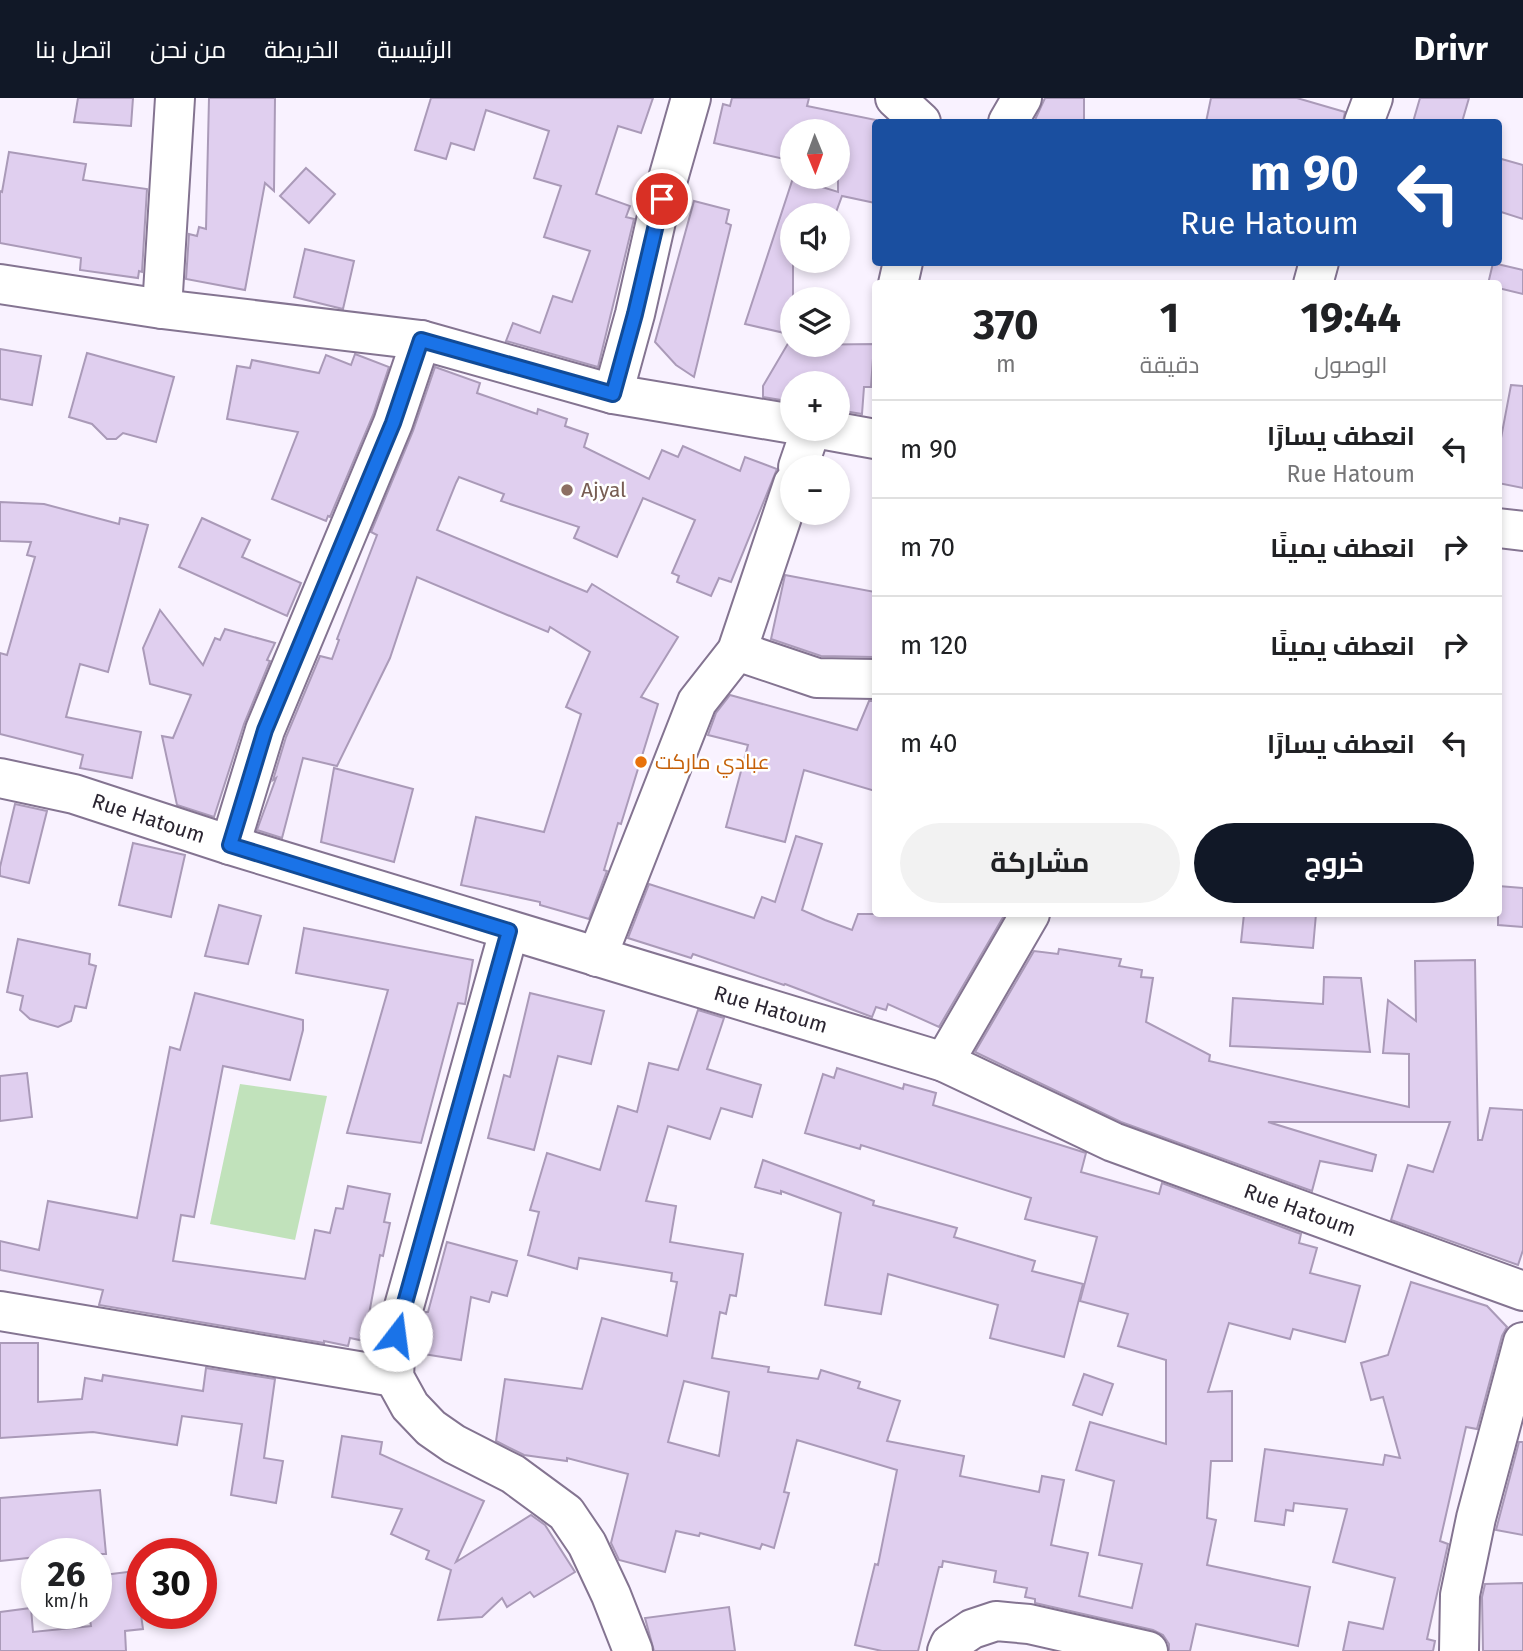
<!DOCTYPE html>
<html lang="ar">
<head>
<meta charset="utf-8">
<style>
  :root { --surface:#fff; --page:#f2f2f2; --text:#202124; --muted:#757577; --line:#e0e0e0; --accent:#111827 }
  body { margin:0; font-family:"Fira Sans",Cairo,sans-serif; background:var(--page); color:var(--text); direction:rtl; height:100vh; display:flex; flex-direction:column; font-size:26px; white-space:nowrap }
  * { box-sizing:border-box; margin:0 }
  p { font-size:23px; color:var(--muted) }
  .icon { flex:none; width:38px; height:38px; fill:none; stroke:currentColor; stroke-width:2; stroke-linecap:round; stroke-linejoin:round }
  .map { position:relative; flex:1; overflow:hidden; direction:ltr }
  .side { position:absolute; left:872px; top:182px; width:630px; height:637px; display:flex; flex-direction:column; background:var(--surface); border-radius:7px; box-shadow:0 4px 10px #0003; direction:rtl }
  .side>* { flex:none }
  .hud { position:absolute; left:872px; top:21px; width:630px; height:147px; border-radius:7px; box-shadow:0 4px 10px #0003; direction:rtl; background:#1a4fa0; color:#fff; overflow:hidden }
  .needle { width:46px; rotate:179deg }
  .buttons { position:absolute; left:780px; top:21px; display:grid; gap:14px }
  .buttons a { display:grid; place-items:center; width:70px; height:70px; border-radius:50%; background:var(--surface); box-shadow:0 4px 10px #0003; font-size:35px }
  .speed { position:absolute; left:21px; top:1440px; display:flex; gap:14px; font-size:35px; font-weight:700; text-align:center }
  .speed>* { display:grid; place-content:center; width:91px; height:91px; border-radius:50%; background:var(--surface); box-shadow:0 4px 10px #0003; line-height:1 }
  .speed small { font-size:18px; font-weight:400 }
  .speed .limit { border:10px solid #d22; background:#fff; color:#111 }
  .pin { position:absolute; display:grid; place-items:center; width:60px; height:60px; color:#fff; margin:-30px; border:4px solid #fff; border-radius:50%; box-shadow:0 2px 7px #0007 }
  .me { position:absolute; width:77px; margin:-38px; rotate:15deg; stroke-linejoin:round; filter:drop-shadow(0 0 5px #0008) }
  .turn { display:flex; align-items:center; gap:24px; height:147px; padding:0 28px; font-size:32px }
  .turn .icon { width:91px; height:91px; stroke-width:2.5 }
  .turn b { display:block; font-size:49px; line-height:60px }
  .eta { display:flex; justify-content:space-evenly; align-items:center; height:119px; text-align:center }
  .eta b { font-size:42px; font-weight:700; line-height:49px }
  .primary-button { display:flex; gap:14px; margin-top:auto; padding:14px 28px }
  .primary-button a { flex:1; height:80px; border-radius:42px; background:var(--accent); color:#fff; font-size:28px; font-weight:700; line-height:80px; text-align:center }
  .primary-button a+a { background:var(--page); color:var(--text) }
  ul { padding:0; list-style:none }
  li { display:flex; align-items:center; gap:21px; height:98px; padding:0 28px; border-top:2px solid var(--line) }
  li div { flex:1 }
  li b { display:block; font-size:26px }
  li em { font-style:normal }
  header { display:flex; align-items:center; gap:42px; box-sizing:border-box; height:98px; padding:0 35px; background:var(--accent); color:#fff }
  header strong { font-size:33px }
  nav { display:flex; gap:38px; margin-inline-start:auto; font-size:24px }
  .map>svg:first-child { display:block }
  .green { fill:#c1e2bb }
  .building { fill:#e0cfef; stroke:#aa9ab8; stroke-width:2; fill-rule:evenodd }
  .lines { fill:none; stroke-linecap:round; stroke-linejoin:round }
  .minor-casing { stroke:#847491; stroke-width:42 }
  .minor { stroke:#fff; stroke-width:38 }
  .route-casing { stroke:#114b97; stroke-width:18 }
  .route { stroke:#1a73e8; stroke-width:12 }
  .education-dot { fill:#8d6e63; stroke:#fff; stroke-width:2.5 }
  .food-dot { fill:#e8710a; stroke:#fff; stroke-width:2.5 }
  .labels { text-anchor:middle; stroke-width:5; stroke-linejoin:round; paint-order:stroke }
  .education-label { font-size:21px; fill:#785e54; stroke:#fff; text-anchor:start }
  .food-label { font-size:21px; fill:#c56008; stroke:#fff; text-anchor:start }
  .street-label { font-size:21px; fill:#2b2531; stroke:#fff }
</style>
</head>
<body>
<header>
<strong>Drivr</strong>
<nav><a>الرئيسية</a><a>الخريطة</a><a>من نحن</a><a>اتصل بنا</a></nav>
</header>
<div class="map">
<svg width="1523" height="1553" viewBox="0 0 1523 1553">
  <rect width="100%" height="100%" fill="#f9f2ff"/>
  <polygon class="green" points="240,986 327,998 295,1142 210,1126"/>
  <g class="building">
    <polygon points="78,0 133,0 131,28 74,24"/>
    <polygon points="209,0 275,0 274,93 265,85 245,192 186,181 189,136 197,138 199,129 206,131"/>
    <polygon points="431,0 653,0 641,35 618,28 596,96 630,108 626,119 634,121 598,269 506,243 513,225 540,235 553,198 572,204 590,153 544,139 561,88 534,80 549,33 486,12 474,52 451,45 446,61 415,52"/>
    <polygon points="732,0 809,0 807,8 876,22 875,105 842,98 835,117 793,117 793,247 874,246 871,289 864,289 862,316 838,312 838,285 793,285 793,304 763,299 763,288 793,237 745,226 793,80 838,94 838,33 793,33 793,63 714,45 723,6 730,8"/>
    <polygon points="1045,0 1084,0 1084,24 1034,24"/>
    <polygon points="1211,0 1297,0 1345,14 1343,24 1206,24"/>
    <polygon points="1420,0 1469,0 1462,24 1413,24"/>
    <polygon points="9,54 86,66 83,82 147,91 142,174 139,173 138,180 80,172 81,160 0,145 0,93 2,94"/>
    <polygon points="1498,60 1523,67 1523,121 1498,113"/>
    <polygon points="306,70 335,96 309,125 280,98"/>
    <polygon points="694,103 729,112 726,125 731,127 694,279 676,267 655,244"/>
    <polygon points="305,151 354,163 343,211 294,199"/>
    <polygon points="1493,165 1523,172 1523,196 1498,190 1498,186 1488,186"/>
    <polygon points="0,251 41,258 32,307 0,301"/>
    <polygon points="87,255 174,279 156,344 123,335 116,341 107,341 92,326 69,319"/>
    <polygon points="355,256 389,269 373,317 330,419 328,418 326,423 272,401 298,334 227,321 237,268 250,270 252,262 319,275 326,257 351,267"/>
    <polygon points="435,269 480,285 477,295 537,316 538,311 567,321 565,328 588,336 584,349 649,381 662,352 678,359 683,348 740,373 745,359 777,371 731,484 719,480 711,498 677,484 679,478 672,475 695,422 643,400 617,459 574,440 579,429 501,403 504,396 459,379 456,385 437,432 587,494 592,486 678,539 641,599 658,606 621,726 618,725 604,772 607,773 589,821 540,807 540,804 461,787 476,719 544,734 581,616 566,609 590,554 550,529 548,534 417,479 390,560 337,668 303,660 282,740 257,732 276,680 273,682 286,639 320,558 332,561 339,542 337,541 377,437 371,434 413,333"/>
    <polygon points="1511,287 1523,288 1523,390 1498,385 1498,356"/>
    <polygon points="0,404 44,406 119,426 120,420 148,427 108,574 80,566 66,619 141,634 132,680 80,670 83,657 0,636 0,555 7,557 35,459 27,457 31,444 0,443"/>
    <polygon points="202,420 250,442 242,459 301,485 287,518 179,469"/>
    <polygon points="785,477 875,494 875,559 821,558 771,541"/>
    <polygon points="160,512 203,567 215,540 220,542 225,531 275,545 267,562 270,563 244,626 214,719 177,707 162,638 173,640 191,597 150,586 143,550"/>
    <polygon points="730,597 857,632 869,603 875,603 875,693 804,672 785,744 726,729 748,647 708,637 716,615"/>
    <polygon points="334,670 413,691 394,764 321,744"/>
    <polygon points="15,706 47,713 29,785 0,778 0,769"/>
    <polygon points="796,738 822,746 802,812 825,822 852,832 858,816 1005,816 939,929 888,906 886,912 876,909 872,919 785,886 784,887 693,856 691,860 628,840 649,786 754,820 762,799 775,804"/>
    <polygon points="133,745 185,757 171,819 119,807"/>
    <polygon points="1498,788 1523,790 1523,829 1498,827"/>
    <polygon points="219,807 261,818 248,866 205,858"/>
    <polygon points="1244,816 1316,816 1313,850 1241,844"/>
    <polygon points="304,830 473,862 465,906 458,905 421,1045 347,1035 388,892 296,875"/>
    <polygon points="18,841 90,856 89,866 96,868 86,910 75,908 71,923 58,929 30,921 20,912 23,898 7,894"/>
    <polygon points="1059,851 1121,861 1119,868 1142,872 1141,879 1153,880 1146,924 1210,957 1209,963 1409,1009 1409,956 1383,955 1388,902 1416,923 1415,863 1475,862 1478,1042 1482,1042 1490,1010 1523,1012 1523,1152 1518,1167 1391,1122 1408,1067 1433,1074 1450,1024 1268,1024 1376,1057 1372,1073 1320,1063 1312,1093 1121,1024 975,954 1034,853 1058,856"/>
    <polygon points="1324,879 1361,880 1370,954 1230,948 1233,900 1323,906"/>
    <polygon points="195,895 303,922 303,932 290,982 223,968 194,1119 181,1117 173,1163 305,1181 315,1132 330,1135 336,1110 343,1111 348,1088 390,1096 384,1124 390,1125 383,1158 380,1157 364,1243 350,1240 348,1248 324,1243 324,1245 99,1207 103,1192 0,1172 0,1143 39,1152 48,1103 137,1120 170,949 180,952"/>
    <polygon points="530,895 604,913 591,966 558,958 534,1052 488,1040 504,977 510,979"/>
    <path d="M698 912 724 920 707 971 761 987 752 1019 721 1010 710 1041 668 1028 646 1103 676 1108 670 1144 743 1156 736 1198 730 1197 726 1216 720 1214 712 1260 769 1269 768 1274 818 1281 821 1272 860 1284 858 1290 900 1303 887 1343 964 1358 960 1378 1039 1394 1042 1378 1064 1382 1051 1447 1088 1455 1079 1498 1132 1510 1142 1466 1099 1457 1114 1383 1076 1372 1090 1324 1166 1346V1262L1118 1248 1128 1216 1080 1203 1097 1139 1025 1121 1031 1100 861 1047 860 1051 805 1035 823 976 834 980 837 970 903 991 904 986 936 995 933 1007 1086 1055 1081 1074 1159 1096 1162 1085 1301 1136 1299 1145 1317 1150 1310 1175 1360 1188 1345 1244 1293 1231 1290 1241 1229 1225 1208 1294 1232 1293V1363H1211L1207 1420 1216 1422 1207 1467 1310 1489 1298 1548 1196 1526 1190 1553H1169V1546L1163 1537 1153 1532 1035 1505V1501L1025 1499 1027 1490 994 1484 996 1473 943 1463 942 1469H939L918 1553H882L855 1547 875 1466 878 1467 897 1372 797 1342 784 1394 789 1395 774 1450 762 1446 760 1451 700 1435 699 1438 676 1433 665 1474 619 1462 611 1445 628 1376 567 1360V1363L524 1357 496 1343 505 1281 582 1291 602 1220 667 1238 677 1184 671 1183 672 1175 579 1160 577 1171 528 1157 539 1114 530 1112 547 1055 600 1072 618 1008 637 1014 649 965 678 972ZM684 1283 729 1294 719 1358 668 1344Z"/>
    <polygon points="27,975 32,1019 0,1023 0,978"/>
    <polygon points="763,1062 874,1103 873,1107 957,1130 954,1139 1035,1163 1032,1173 1083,1186 1064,1259 990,1240 998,1207 888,1176 881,1216 825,1207 841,1115 781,1093 781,1096 755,1089"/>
    <polygon points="447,1144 517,1163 507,1198 492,1194 489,1204 471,1199 461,1262 417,1255 418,1241 425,1214 428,1214"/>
    <polygon points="1411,1184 1487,1208 1507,1229 1502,1238 1477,1331 1466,1329 1440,1443 1448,1446 1427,1541 1435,1543 1433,1553 1343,1553 1349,1524 1383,1531 1395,1480 1333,1464 1347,1411 1294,1405 1293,1413 1286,1412 1284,1427 1255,1423 1265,1351 1383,1367 1385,1357 1400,1360 1383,1299 1371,1302 1361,1265 1388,1257"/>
    <polygon points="0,1245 38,1245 38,1304 82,1301 85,1280 102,1283 103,1277 203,1293 206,1270 275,1281 264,1360 283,1363 276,1405 231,1397 242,1326 182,1318 177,1347 93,1334 0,1340"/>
    <polygon points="1084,1276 1113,1286 1102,1317 1073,1307"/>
    <polygon points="342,1338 382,1344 380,1356 484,1403 456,1464 531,1417 545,1427 575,1474 534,1499 530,1494 507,1509 502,1500 482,1519 438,1522 451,1472 426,1461 429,1453 391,1436 402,1411 332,1399"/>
    <polygon points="1519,1344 1523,1344 1523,1437 1496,1432"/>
    <polygon points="100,1392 106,1456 37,1456 37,1459 0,1463 0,1400"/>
    <polygon points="135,1473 143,1531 125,1533 126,1553 0,1553 0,1514 31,1510 33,1534 91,1528 89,1516 96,1516 96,1478"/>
    <polygon points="1523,1485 1523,1553 1483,1553 1482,1499 1485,1486"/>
    <polygon points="729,1509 735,1553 654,1553 645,1520"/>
  </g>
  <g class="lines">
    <g class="minor-casing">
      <g id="minor">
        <polyline points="895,0 921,24"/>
        <polyline points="1008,24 1022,0"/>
        <polyline points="1364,24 1373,0"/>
        <polyline points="0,186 162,211 421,242 613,296 793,326"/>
        <polyline points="898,186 903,164"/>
        <polyline points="1313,186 1319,164"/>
        <polyline points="162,211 175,0"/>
        <polyline points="613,296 635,216 656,123 691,0"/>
        <polyline points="820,331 875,341"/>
        <polyline points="798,369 811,331"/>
        <polyline points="1498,430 1523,433"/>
        <polyline points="737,553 817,580 875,581"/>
        <path id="s1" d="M0 680 74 696 230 747 944 964 1113 1044 1523 1193"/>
        <polyline points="230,747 265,632 393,325 421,242"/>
        <polyline points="509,833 396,1237 394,1279 410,1308 431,1330 454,1346 513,1376 566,1415 587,1446 611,1497 633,1553"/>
        <polyline points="597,859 697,604 737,553 793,386"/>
        <polyline points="944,964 1030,816"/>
        <polyline points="0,1213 394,1279"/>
        <polyline points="947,1553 950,1546 972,1531 996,1523 1029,1526 1148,1553"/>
        <polyline points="1459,1553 1460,1497 1476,1420 1523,1244"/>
      </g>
    </g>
    <use href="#minor" class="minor"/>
  </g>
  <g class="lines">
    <g class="route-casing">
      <polyline id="route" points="396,1237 509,833 230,747 265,632 393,325 421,242 613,296 635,216 662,101"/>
    </g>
    <use href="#route" class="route"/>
  </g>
  <circle class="education-dot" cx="567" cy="392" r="7"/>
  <circle class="food-dot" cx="641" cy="664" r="7"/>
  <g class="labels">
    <g class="education-label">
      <text x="581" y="399">Ajyal</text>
    </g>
    <g class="food-label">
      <text x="655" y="671">عبادي ماركت</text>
    </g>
    <g class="street-label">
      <text dy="7" stroke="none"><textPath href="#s1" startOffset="154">Rue Hatoum</textPath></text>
      <text dy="7" stroke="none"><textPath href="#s1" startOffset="805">Rue Hatoum</textPath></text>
      <text dy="7" stroke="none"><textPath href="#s1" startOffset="1372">Rue Hatoum</textPath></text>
    </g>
  </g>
</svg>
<div class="buttons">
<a><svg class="needle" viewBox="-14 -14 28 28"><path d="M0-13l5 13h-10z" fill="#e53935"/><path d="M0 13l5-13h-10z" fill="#757577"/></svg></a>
<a><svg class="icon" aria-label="sound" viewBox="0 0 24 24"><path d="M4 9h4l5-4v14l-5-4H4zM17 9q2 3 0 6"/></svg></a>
<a><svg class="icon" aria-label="layers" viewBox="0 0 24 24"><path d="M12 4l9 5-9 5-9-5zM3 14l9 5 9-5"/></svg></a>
<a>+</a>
<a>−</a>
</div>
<div class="speed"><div>26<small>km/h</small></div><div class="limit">30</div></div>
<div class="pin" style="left:662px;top:101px;background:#d93025"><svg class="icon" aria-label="arrive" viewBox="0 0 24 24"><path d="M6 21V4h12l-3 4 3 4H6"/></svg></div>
<svg class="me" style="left:396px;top:1237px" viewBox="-20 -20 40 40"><circle r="19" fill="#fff"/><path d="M0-13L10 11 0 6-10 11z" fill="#1a73e8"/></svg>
<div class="hud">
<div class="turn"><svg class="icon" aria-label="left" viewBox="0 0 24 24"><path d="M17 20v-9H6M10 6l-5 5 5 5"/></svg><div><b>90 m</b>Rue Hatoum</div></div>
</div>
<section class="side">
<div class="eta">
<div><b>19:44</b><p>الوصول</p></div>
<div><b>1</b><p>دقيقة</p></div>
<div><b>370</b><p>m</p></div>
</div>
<ul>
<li><svg class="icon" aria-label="left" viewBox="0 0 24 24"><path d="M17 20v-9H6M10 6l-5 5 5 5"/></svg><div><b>انعطف يسارًا</b><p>Rue Hatoum</p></div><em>90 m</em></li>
<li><svg class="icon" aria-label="right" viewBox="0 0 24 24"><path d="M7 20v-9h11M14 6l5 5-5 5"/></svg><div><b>انعطف يمينًا</b></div><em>70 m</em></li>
<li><svg class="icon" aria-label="right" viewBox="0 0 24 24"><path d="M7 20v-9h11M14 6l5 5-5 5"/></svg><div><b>انعطف يمينًا</b></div><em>120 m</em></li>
<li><svg class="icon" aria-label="left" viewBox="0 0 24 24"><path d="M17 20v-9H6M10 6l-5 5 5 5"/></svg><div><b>انعطف يسارًا</b></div><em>40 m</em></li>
</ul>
<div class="primary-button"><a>خروج</a><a>مشاركة</a></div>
</section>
</div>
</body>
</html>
